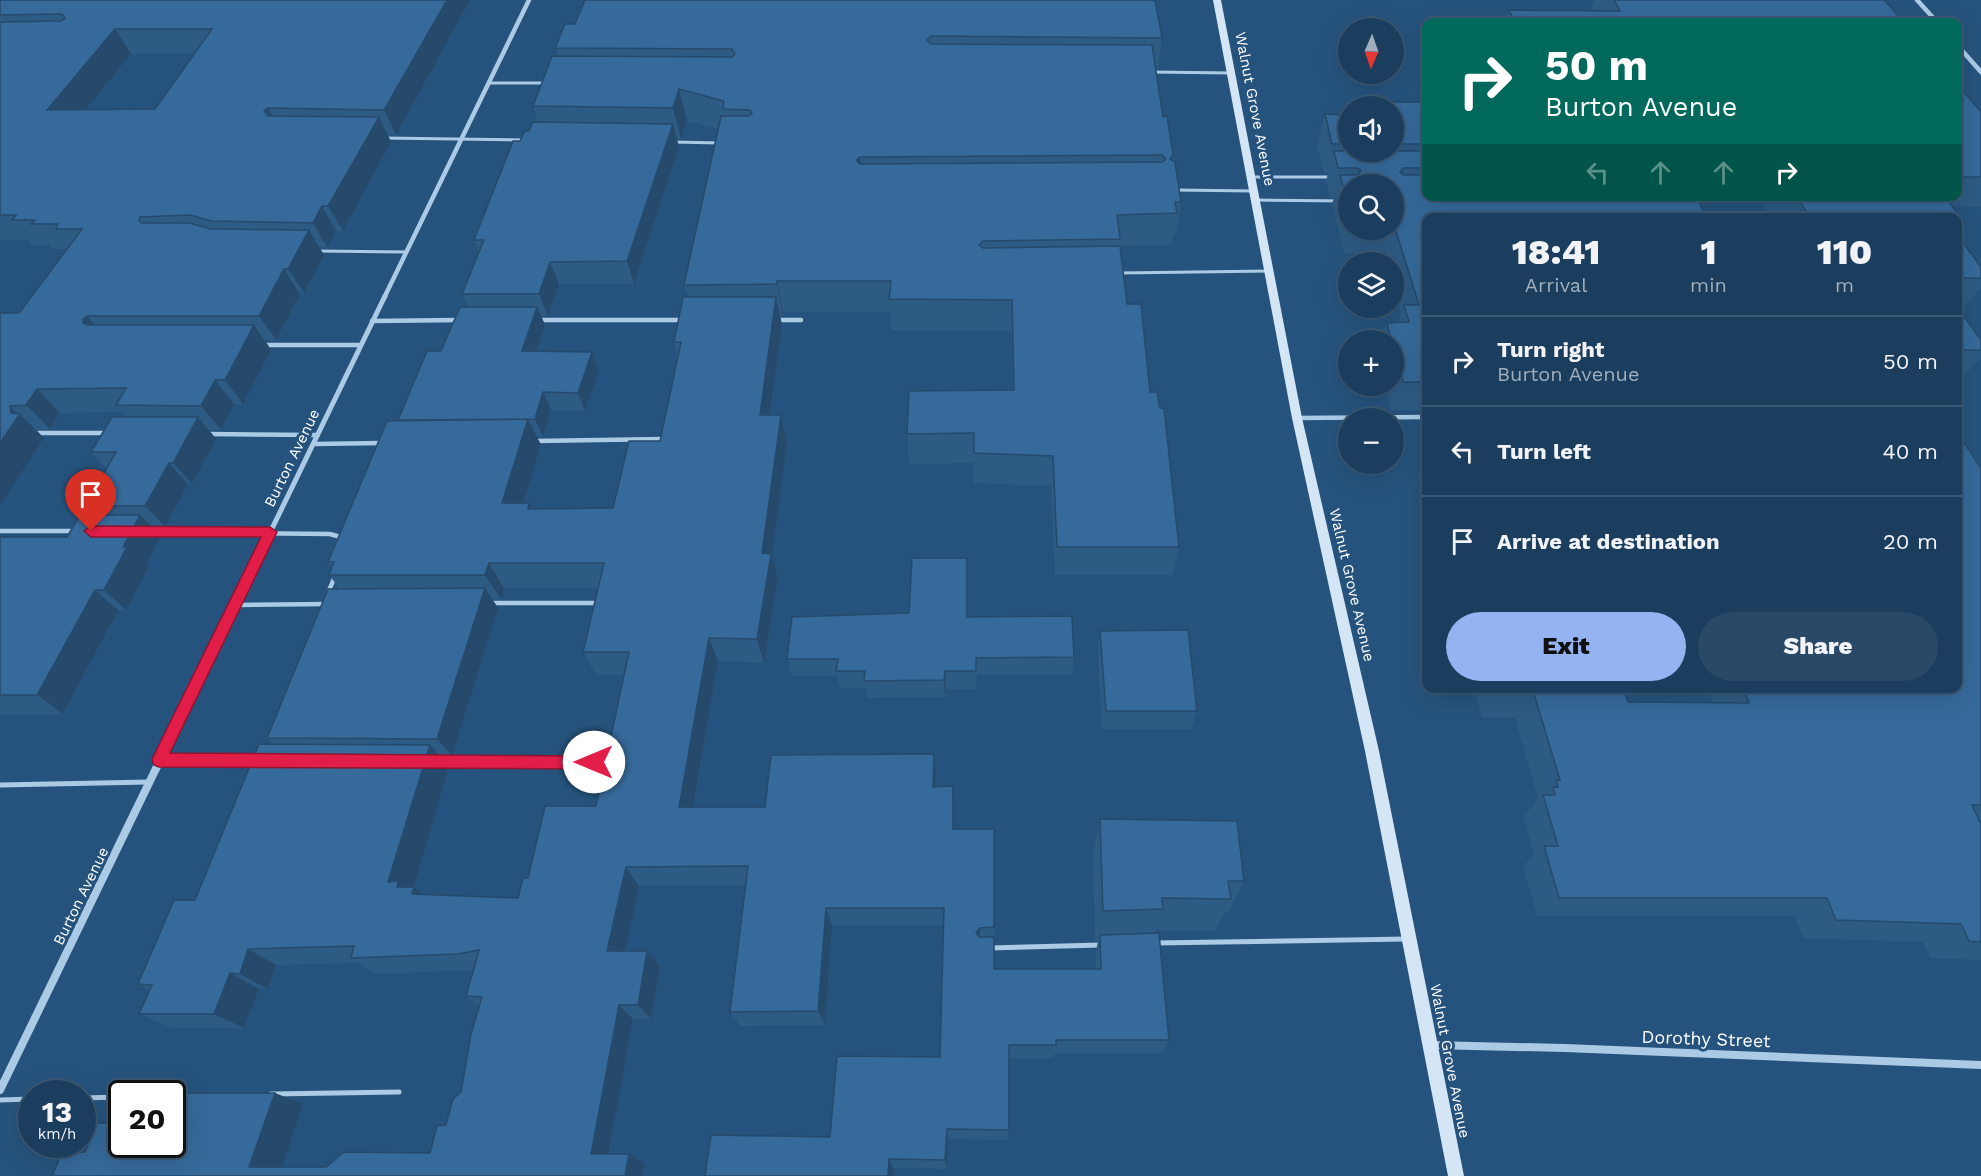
<!DOCTYPE html>
<html lang="en">
<head>
<meta charset="utf-8">
<style>
  :root { --surface:#1c3e5e; --page:#294967; --text:#f1f3f6; --muted:#a0aebc; --line:#3a5773; --accent:#95b2f1 }
  body { margin:0; font-family:"Work Sans",sans-serif; background:var(--page); color:var(--text); height:100vh; display:flex; flex-direction:column; font-size:22px; white-space:nowrap }
  * { box-sizing:border-box; margin:0 }
  p { font-size:20px; color:var(--muted) }
  .icon { flex:none; width:33px; height:33px; fill:none; stroke:currentColor; stroke-width:2; stroke-linecap:round; stroke-linejoin:round }
  .map { position:relative; flex:1; overflow:hidden }
  .drawer { position:absolute; left:1422px; top:213px; width:540px; height:480px; display:flex; flex-direction:column; background:var(--surface); border-radius:12px; box-shadow:0 6px 24px #0002,0 0 0 2px var(--line) }
  .drawer>* { flex:none }
  .hud { position:absolute; left:1422px; top:18px; width:540px; height:183px; border-radius:12px; box-shadow:0 6px 24px #0002,0 0 0 2px var(--line); background:#00695c; color:#fff; overflow:hidden }
  .needle { width:39px; rotate:182deg }
  .fabs { position:absolute; left:1338px; top:18px; display:grid; gap:12px }
  .fabs a { display:grid; place-items:center; width:66px; height:66px; border-radius:50%; background:var(--surface); box-shadow:0 6px 24px #0002,0 0 0 2px var(--line); font-size:30px }
  .speed { position:absolute; left:18px; top:1080px; display:flex; gap:12px; font-size:30px; font-weight:700; text-align:center }
  .speed>* { display:grid; place-content:center; width:78px; height:78px; border-radius:50%; background:var(--surface); box-shadow:0 6px 24px #0002,0 0 0 2px var(--line); line-height:1 }
  .speed small { font-size:15px; font-weight:400 }
  .speed .limit { border:3px solid #111; border-radius:9px; background:#fff; color:#111 }
  .pin { position:absolute; display:grid; place-items:center; width:51px; height:51px; color:#fff; margin:-62px -26px; border-radius:50% 50% 50% 0; rotate:-45deg; box-shadow:0 0 6px #0007 }
  .pin .icon { rotate:45deg }
  .me { position:absolute; width:66px; margin:-33px; rotate:270deg; stroke-linejoin:round; filter:drop-shadow(0 0 4px #0008) }
  .turn { display:flex; align-items:center; gap:21px; height:126px; padding:0 24px; font-size:27px }
  .turn .icon { width:78px; height:78px; stroke-width:2.5 }
  .turn b { display:block; font-size:42px; line-height:51px }
  .lanes { display:flex; align-items:center; height:57px; padding:0 24px; background:#0003; justify-content:center; gap:30px; direction:ltr }
  .lanes .off { opacity:.35 }
  .eta { display:flex; justify-content:space-evenly; align-items:center; height:102px; text-align:center }
  .eta b { font-size:36px; font-weight:800; line-height:42px }
  .button { display:flex; gap:12px; margin-top:auto; padding:12px 24px }
  .button a { flex:1; height:69px; border-radius:36px; background:var(--accent); color:#111; font-size:24px; font-weight:800; line-height:69px; text-align:center }
  .button a+a { background:var(--page); color:var(--text) }
  ul { padding:0; list-style:none }
  li { display:flex; align-items:center; gap:18px; height:90px; padding:0 24px; border-top:2px solid var(--line) }
  li div { flex:1 }
  li b { display:block; font-size:22px }
  li em { font-style:normal }
  .map>svg:first-child { display:block }
  .lines { fill:none; stroke-linecap:round; stroke-linejoin:round }
  .service-far2 { stroke:#abcae5; stroke-width:3 }
  .service-far1 { stroke:#abcae5; stroke-width:4.5 }
  .service { stroke:#abcae5; stroke-width:5 }
  .minor-far2 { stroke:#abcae5; stroke-width:4.5 }
  .minor-far1 { stroke:#abcae5; stroke-width:5 }
  .minor { stroke:#abcae5; stroke-width:8 }
  .secondary { fill:#d4e5f5; fill-rule:evenodd }
  .wall { fill:#2e5b84; fill-rule:evenodd }
  .shaded-wall { fill:#264a6c }
  .building { fill:#366a9a; stroke:#264a6c; stroke-width:1.5; fill-rule:evenodd }
  .route { fill:#e11d48; stroke:#92132f; stroke-width:1.5 }
  .labels { text-anchor:middle; stroke-width:6; stroke-linejoin:round; paint-order:stroke }
  .street-label { font-size:15px; fill:#fff; stroke:#26537d }
  .near-street-label { font-size:18px; fill:#fff; stroke:#26537d }
</style>
</head>
<body>
<div class="map">
<svg width="1981" height="1176" viewBox="0 0 1981 1176">
  <rect width="100%" height="100%" fill="#26537d"/>
  <g class="lines">
    <g class="service-far2">
      <polyline points="1150,72 1231,73"/>
      <polyline points="489,83 546,83"/>
      <polyline points="384,138 526,140"/>
      <polyline points="672,142 721,143"/>
      <polyline points="1251,177 1333,177"/>
      <polyline points="1175,190 1254,191"/>
      <polyline points="1256,200 1348,201"/>
      <polyline points="316,251 406,252"/>
      <polyline points="1119,273 1269,271"/>
    </g>
    <g class="service-far1">
      <polyline points="537,320 685,320"/>
      <polyline points="777,320 801,320"/>
      <polyline points="372,321 460,320"/>
      <polyline points="264,345 361,345"/>
      <polyline points="1297,418 1426,417"/>
      <polyline points="38,433 108,433"/>
      <polyline points="206,434 318,435"/>
      <polyline points="535,441 664,439"/>
      <polyline points="313,444 382,443"/>
      <polyline points="0,531 75,531"/>
      <polyline points="153,532 330,534 344,538"/>
      <polyline points="328,593 335,576"/>
      <polyline points="490,603 598,603"/>
      <polyline points="235,605 328,604"/>
    </g>
    <g class="service">
      <polyline points="159,760 256,761"/>
      <polyline points="441,762 594,762"/>
      <polyline points="0,785 149,782"/>
      <polyline points="1154,943 1407,939"/>
      <polyline points="989,948 1101,945"/>
      <polyline points="271,1094 399,1092"/>
      <polyline points="172,1096 191,1096"/>
      <polyline points="82,1098 122,1097"/>
      <polyline points="0,1100 32,1099"/>
    </g>
    <g class="minor-far2">
      <polyline points="1917,0 1937,22"/>
      <polyline points="1958,46 1981,72"/>
      <polyline points="384,298 529,0"/>
    </g>
    <polyline class="minor-far1" points="198,681 385,296"/>
    <g class="minor">
      <polyline points="1430,1045 1565,1048 1981,1065"/>
      <polyline points="0,1090 199,680"/>
    </g>
    <polygon class="secondary" points="1213,0 1221,0 1302,418 1379,751 1464,1176 1448,1176 1365,751 1292,418"/>
  </g>
  <g class="wall">
    <path d="M0 0H470L396 135H388L391 142 343 231H336L327 247H319L324 255 304 293 300 294 276 340H265L271 350 243 404H234L221 430H209L216 439 192 484H188L165 527H152L161 536 146 565 149 567 126 610H118L63 714H0V537H67L95 515 85 506 107 469 91 452 126 417 122 412 60 413 50 429 36 430 44 438 0 505 19 313 67 249H52L49 245H33L29 240H0ZM194 53 155 109 86 110 131 54Z"/>
    <polygon points="1594,0 1884,0 1904,22 1504,22 1509,10 1591,11 1590,10"/>
    <path d="M565 24 1162 38 1158 69H1156L1163 117 1181 202 1176 233 1174 234 1172 245 1119 246 1127 304 1150 392 1179 547 1173 575H1055L1051 486 974 483V463L909 464 907 434 1013 390 1011 331 892 330 890 312H783V316H780L782 325 770 415H781L787 442 772 556 778 578 764 663 718 661 694 807H765L936 775 935 786 954 807V829H994V969H1096V951L1098 941H1095L1093 854 1100 819 1244 881 1228 913H1224L1215 931 1155 930 1154 934 1169 1040 1162 1053H1055L1054 1058H1009L1008 1140 948 1139 947 1169 893 1168 830 1137 940 1057 943 925H832L825 1025 740 1026 730 1012 745 885 639 886 625 951H647L660 967 651 1019H633L609 1154H629L644 1163 52 1176 85 1152 303 1104 283 1167H326L430 1153 446 1125 461 1092 479 1006 466 996 473 970 375 974 358 963 276 965 268 989H259L244 1028H172L139 1014 150 990 138 984 195 900 274 744 267 738 340 589 329 575 332 567 328 562 398 421 468 307 462 294 479 252 474 240 520 141 538 122 533 106 558 56 555 48ZM687 121 718 129 684 285 688 297 674 342 678 356 660 441 613 508 533 509 529 503H524L541 445 536 436H543L551 410 585 411 599 370 592 352 536 351 545 325 541 316H548L559 284H634L679 147 677 139H681ZM504 588H598L583 652 596 675H624L596 806 528 878 518 898 422 894 413 887 449 766 440 756H452L498 608 492 599H501Z"/>
    <polygon points="1958,85 1981,112 1981,207 1952,206 1965,224 1958,233 1958,218 1771,218 1759,196 1958,196"/>
    <path d="M1389 102H1426V411L1391 410 1385 386H1394V340H1380L1387 323H1398L1401 313 1394 286V262H1386L1384 254H1345L1332 205 1334 197H1330L1326 181 1328 173H1324L1317 144 1325 114 1348 115V152H1394V106H1388ZM1348 184H1394V230H1348Z"/>
    <polygon points="1958,236 1981,267 1981,288 1963,307 1958,307"/>
    <polygon points="1958,308 1981,340 1981,358 1960,379 1958,379"/>
    <polygon points="1981,468 1981,960 1930,958 1923,942 1803,938 1795,916 1537,916 1523,866 1534,855 1523,816 1535,803 1535,802 1538,798 1515,718 1482,717 1474,688 1623,688 1628,702 1713,703 1708,688 1958,688"/>
    <polygon points="967,558 967,617 1074,657 1072,675 977,675 976,689 946,689 945,697 867,698 866,689 840,688 837,676 792,676 787,659 909,613"/>
    <polygon points="1100,631 1197,711 1191,729 1102,729 1098,650"/>
  </g>
  <g class="shaded-wall">
    <polygon points="447,0 470,0 396,135 384,110"/>
    <polygon points="115,29 131,54 65,135 47,110"/>
    <polygon points="679,89 687,121 681,139 673,108"/>
    <polygon points="268,108 282,133 279,136 264,111"/>
    <polygon points="379,117 391,142 343,231 328,206"/>
    <polygon points="673,124 679,147 634,284 627,261"/>
    <polygon points="860,157 863,188 856,160"/>
    <polygon points="322,206 336,231 327,247 313,223"/>
    <polygon points="309,230 324,255 304,293 288,269"/>
    <polygon points="550,262 559,284 548,316 539,294"/>
    <polygon points="284,269 300,294 276,340 259,316"/>
    <polygon points="777,281 783,312 783,316 777,284"/>
    <polygon points="776,297 782,325 766,442 760,415"/>
    <polygon points="537,307 545,325 530,369 522,351"/>
    <polygon points="87,316 108,340 83,323 83,319"/>
    <polygon points="254,325 271,350 243,404 225,380"/>
    <polygon points="592,352 599,370 585,411 578,393"/>
    <polygon points="215,380 234,404 221,430 201,406"/>
    <polygon points="37,389 60,413 50,429 26,405"/>
    <polygon points="543,392 551,410 543,436 535,419"/>
    <polygon points="10,406 19,415 20,414 44,438 0,505 0,443 11,413"/>
    <polygon points="781,415 787,442 772,556 778,578 764,663 757,639 762,553"/>
    <polygon points="198,417 216,439 192,484 173,463"/>
    <polygon points="528,419 541,445 516,528 502,503"/>
    <polygon points="169,463 188,484 165,527 145,506"/>
    <polygon points="529,503 543,528 528,509"/>
    <polygon points="140,515 161,536 146,565 149,567 126,610 104,590 123,547"/>
    <polygon points="489,563 504,588 501,599 485,575"/>
    <polygon points="485,588 498,608 452,756 437,739"/>
    <polygon points="95,590 118,610 63,714 37,695"/>
    <polygon points="709,638 718,661 690,827 679,807"/>
    <polygon points="945,671 946,689 945,697 944,680"/>
    <polygon points="430,745 449,766 412,893 414,887 434,905 433,912 388,882"/>
    <polygon points="934,754 936,775 935,807 933,787"/>
    <polygon points="953,786 954,807 954,848 953,829"/>
    <polygon points="626,867 639,886 622,967 607,951"/>
    <polygon points="826,908 832,925 825,1025 818,1011"/>
    <polygon points="980,928 980,944 976,932"/>
    <polygon points="248,949 276,965 268,989 240,974"/>
    <polygon points="647,951 660,967 651,1019 638,1005"/>
    <polygon points="230,973 259,989 244,1028 214,1014"/>
    <polygon points="619,1005 633,1019 607,1163 591,1154"/>
    <polygon points="275,1093 303,1104 280,1175 249,1167"/>
    <polygon points="947,1129 948,1139 947,1169 945,1160"/>
    <polygon points="629,1154 644,1163 642,1176 625,1176"/>
    <polygon points="889,1159 893,1168 893,1176 888,1176"/>
  </g>
  <g class="building">
    <path d="M0 0H447L384 110 268 108 264 111 268 116 379 117 328 206H322L313 223 212 221 190 215 140 217 139 220 142 223H189L211 229 309 230 288 269H284L259 316H87L83 319V323L87 325H254L225 380H215L201 406 116 405 126 388 37 389 26 405 10 406 11 413 20 414 0 443V314L1 313H19L82 229H56L58 224H31L35 220H12L16 215H0V22L61 21 65 18 62 14 0 15ZM115 29H212L155 109 47 110Z"/>
    <path d="M585 0H1155L1162 38 931 36 927 40 931 44 1152 45 1163 117 1167 116 1173 155 1170 159 1175 162 1181 202H1175L1177 213 1117 215 1120 239 983 241 979 245 983 248 1120 246 1127 304H1141L1150 392H1157L1160 408H1164L1179 547H1057L1053 456 974 453V433L907 434 909 391 1014 390 1012 300 889 299 891 281H777V284L684 285 721 116H748L752 114 750 110 723 109 724 101 679 89 673 108 533 106 552 56 732 57 735 54 732 49 555 48 565 24H575ZM1162 155 1166 159 1162 162 860 164 856 160 860 157Z"/>
    <polygon points="1614,0 1884,0 1904,22 1515,22 1509,10 1620,11"/>
    <polygon points="1958,85 1981,112 1981,177 1958,177"/>
    <polygon points="1389,102 1426,102 1426,144 1394,144 1394,106 1391,106"/>
    <polygon points="1325,114 1348,115 1348,144 1332,144"/>
    <polygon points="533,122 673,124 627,261 550,262 539,294 462,294 484,240 474,240 513,141 520,141 525,131 529,131"/>
    <polygon points="1334,151 1426,151 1426,168 1403,168 1400,172 1404,175 1426,175 1426,196 1695,196 1707,218 1426,218 1426,382 1403,382 1394,348 1394,340 1391,340 1387,323 1409,322 1404,305 1419,305 1394,225 1394,184 1348,184 1348,204 1340,175 1358,175 1361,170 1357,168 1338,168"/>
    <polygon points="1797,196 1945,196 1965,224 1958,224 1958,218 1810,218"/>
    <polygon points="1958,236 1981,267 1981,278 1958,278"/>
    <polygon points="683,297 776,297 760,415 781,415 762,553 771,554 757,639 709,638 679,807 765,807 771,755 934,754 933,787 953,786 953,829 994,829 994,927 980,928 976,932 979,937 994,937 994,969 1101,969 1100,935 1159,933 1169,1040 1056,1040 1056,1045 1009,1045 1009,1130 947,1129 945,1160 889,1159 888,1176 705,1176 711,1135 830,1137 837,1056 940,1057 944,908 826,908 818,1011 730,1012 748,866 626,867 607,951 647,951 638,1005 619,1005 591,1154 629,1154 625,1176 52,1176 62,1153 85,1152 97,1123 122,1123 122,1144 172,1144 172,1122 176,1122 186,1093 275,1093 249,1167 326,1167 344,1152 430,1153 437,1126 446,1125 453,1099 461,1092 471,1034 482,997 466,996 479,950 458,954 351,958 354,946 248,949 240,974 230,973 214,1014 139,1014 152,985 138,984 174,900 195,900 259,744 430,745 388,882 398,881 397,887 414,887 412,894 518,898 523,878 528,878 545,806 596,806 629,652 583,652 604,563 489,563 485,575 329,575 334,562 328,562 387,421 528,419 502,503 529,503 528,509 613,508 629,441 660,441 681,342 674,342"/>
    <polygon points="460,307 537,307 522,351 592,352 578,393 543,392 535,419 398,420 427,351 441,351"/>
    <polygon points="1958,308 1981,340 1981,350 1958,350"/>
    <polygon points="112,417 198,417 173,463 169,463 145,506 85,506 116,452 91,452"/>
    <polygon points="1958,434 1981,468 1981,805 1972,805 1981,824 1981,942 1969,941 1961,924 1836,920 1827,898 1559,898 1544,846 1558,846 1543,795 1555,795 1553,787 1558,787 1556,780 1560,780 1534,694 1499,694 1498,688 1623,688 1628,702 1749,703 1743,688 1958,688"/>
    <polygon points="80,515 140,515 123,547 127,547 104,590 95,590 37,695 0,695 0,537 67,537"/>
    <polygon points="912,558 967,558 967,617 1072,616 1074,657 976,658 976,671 945,671 944,680 864,681 865,671 836,671 838,659 787,659 792,617 909,613"/>
    <polygon points="485,588 437,739 267,738 328,589"/>
    <polygon points="1188,630 1197,711 1106,711 1100,631"/>
    <polygon points="1100,819 1237,821 1244,881 1228,881 1231,899 1162,898 1163,909 1103,911"/>
  </g>
  <polygon class="route" points="91,526 270,527 277,532 170,753 594,756 599,758 602,762 599,767 594,769 159,767 154,765 152,760 154,755 261,537 91,537 84,531"/>
  <g class="labels">
    <g class="street-label">
      <text transform="translate(1255 109) rotate(79)" y="5">Walnut Grove Avenue</text>
      <text transform="translate(292 458) rotate(-64)" y="5">Burton Avenue</text>
      <text transform="translate(1352 585) rotate(77)" y="5">Walnut Grove Avenue</text>
      <text transform="translate(81 896) rotate(-64)" y="5">Burton Avenue</text>
      <text transform="translate(1450 1061) rotate(79)" y="5">Walnut Grove Avenue</text>
    </g>
    <g class="near-street-label">
      <text transform="translate(1706 1039) rotate(2)" y="6">Dorothy Street</text>
    </g>
  </g>
</svg>
<div class="fabs">
<a><svg class="needle" viewBox="-14 -14 28 28"><path d="M0-13l5 13h-10z" fill="#e53935"/><path d="M0 13l5-13h-10z" fill="#a0aebc"/></svg></a>
<a><svg class="icon" aria-label="sound" viewBox="0 0 24 24"><path d="M4 9h4l5-4v14l-5-4H4zM17 9q2 3 0 6"/></svg></a>
<a><svg class="icon" aria-label="search" viewBox="0 0 24 24"><circle cx="10" cy="10" r="6"/><path d="M15 15l6 6"/></svg></a>
<a><svg class="icon" aria-label="layers" viewBox="0 0 24 24"><path d="M12 4l9 5-9 5-9-5zM3 14l9 5 9-5"/></svg></a>
<a>+</a>
<a>−</a>
</div>
<div class="speed"><div>13<small>km/h</small></div><div class="limit">20</div></div>
<div class="pin" style="left:91px;top:531px;background:#d93025"><svg class="icon" aria-label="arrive" viewBox="0 0 24 24"><path d="M6 21V4h12l-3 4 3 4H6"/></svg></div>
<svg class="me" style="left:594px;top:762px" viewBox="-20 -20 40 40"><circle r="19" fill="#fff"/><path d="M0-13L10 11 0 6-10 11z" fill="#e11d48"/></svg>
<div class="hud">
<div class="turn"><svg class="icon" aria-label="right" viewBox="0 0 24 24"><path d="M7 20v-9h11M14 6l5 5-5 5"/></svg><div><b>50 m</b>Burton Avenue</div></div>
<div class="lanes"><svg class="icon off" aria-label="left" viewBox="0 0 24 24"><path d="M17 20v-9H6M10 6l-5 5 5 5"/></svg><svg class="icon off" aria-label="ahead" viewBox="0 0 24 24"><path d="M12 20V5M6 11l6-6 6 6"/></svg><svg class="icon off" aria-label="ahead" viewBox="0 0 24 24"><path d="M12 20V5M6 11l6-6 6 6"/></svg><svg class="icon" aria-label="right" viewBox="0 0 24 24"><path d="M7 20v-9h11M14 6l5 5-5 5"/></svg></div>
</div>
<section class="drawer">
<div class="eta">
<div><b>18:41</b><p>Arrival</p></div>
<div><b>1</b><p>min</p></div>
<div><b>110</b><p>m</p></div>
</div>
<ul>
<li><svg class="icon" aria-label="right" viewBox="0 0 24 24"><path d="M7 20v-9h11M14 6l5 5-5 5"/></svg><div><b>Turn right</b><p>Burton Avenue</p></div><em>50 m</em></li>
<li><svg class="icon" aria-label="left" viewBox="0 0 24 24"><path d="M17 20v-9H6M10 6l-5 5 5 5"/></svg><div><b>Turn left</b></div><em>40 m</em></li>
<li><svg class="icon" aria-label="arrive" viewBox="0 0 24 24"><path d="M6 21V4h12l-3 4 3 4H6"/></svg><div><b>Arrive at destination</b></div><em>20 m</em></li>
</ul>
<div class="button"><a>Exit</a><a>Share</a></div>
</section>
</div>
</body>
</html>
